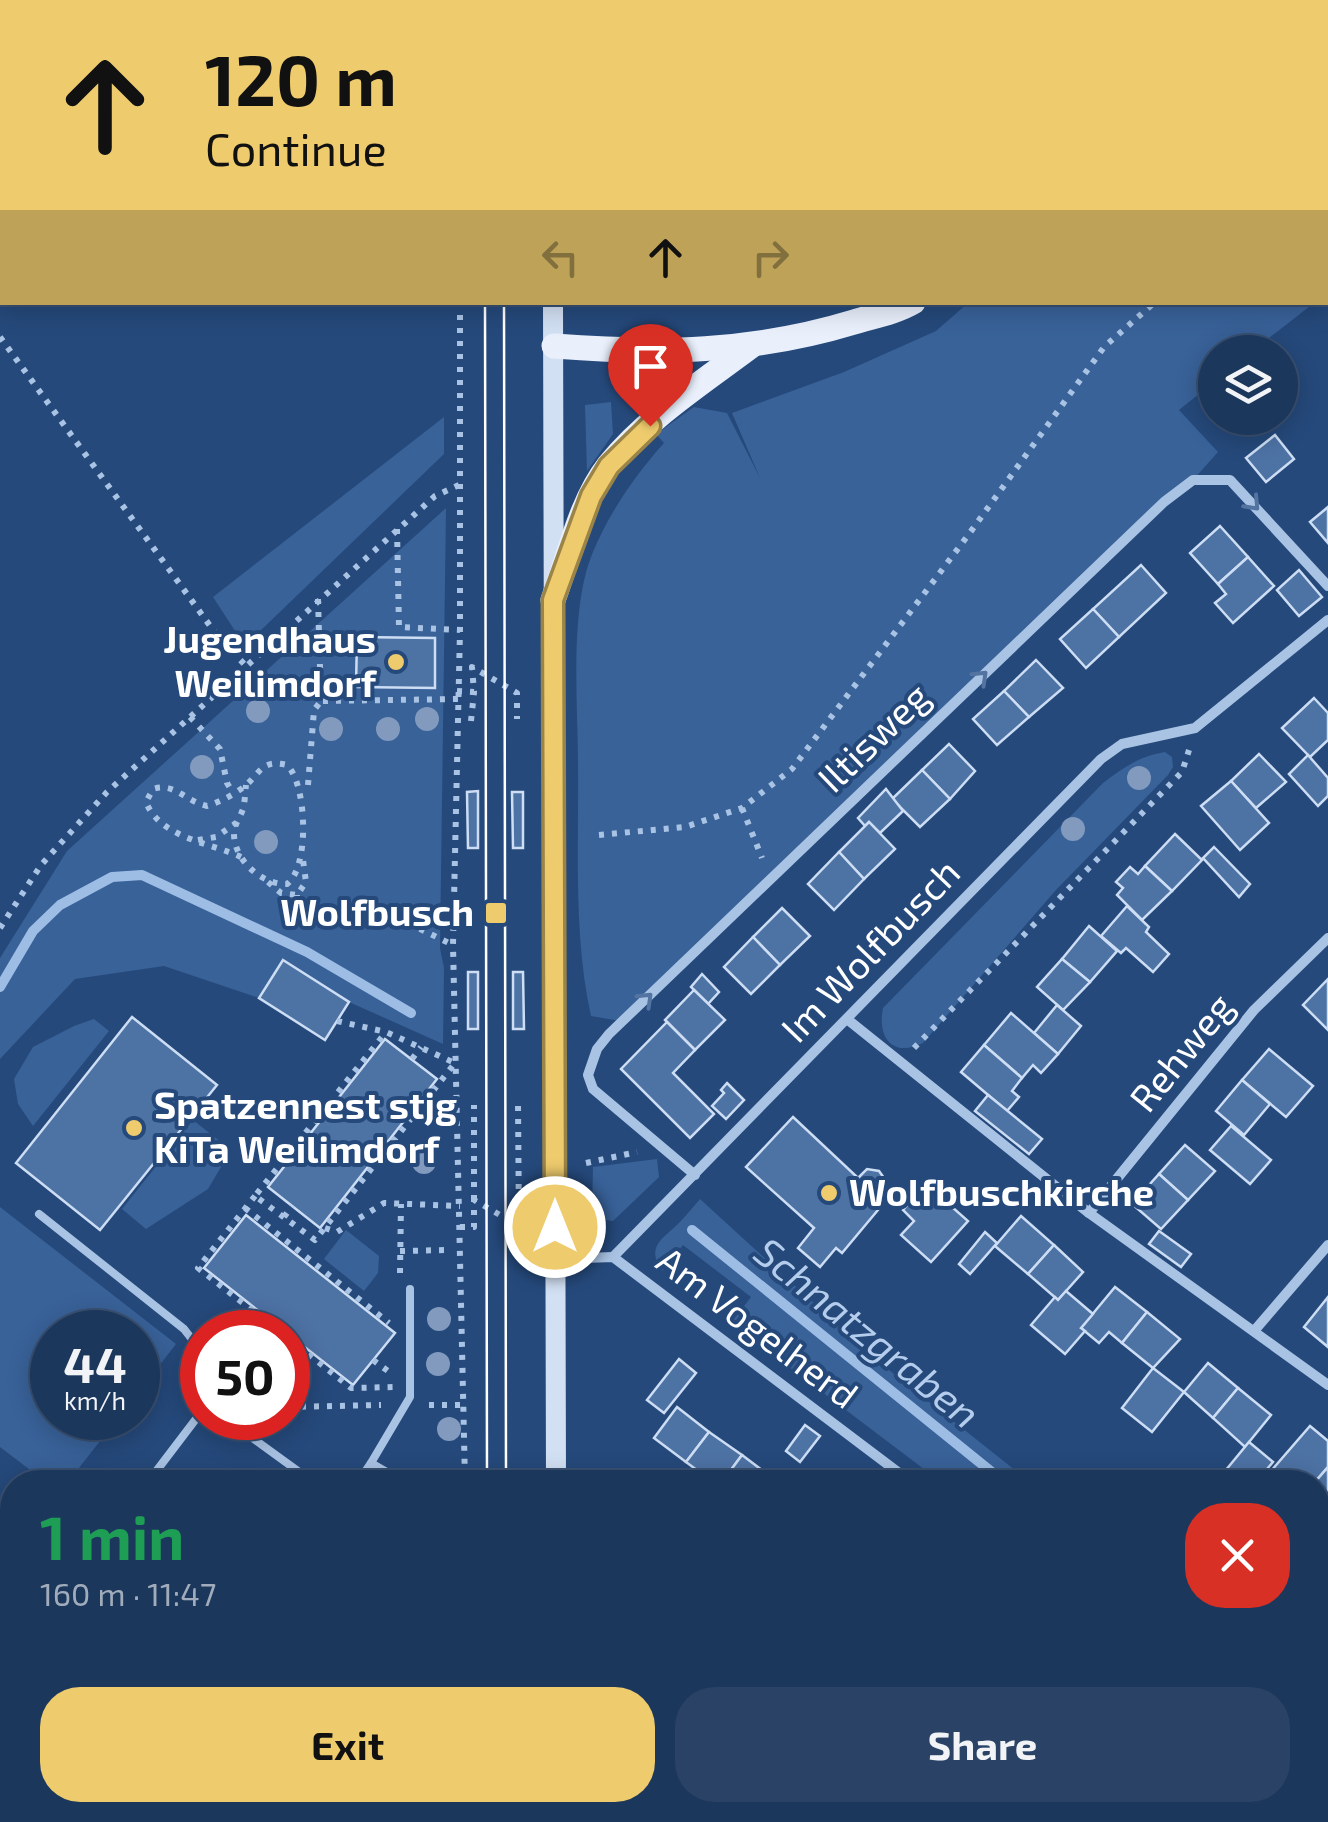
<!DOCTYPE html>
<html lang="en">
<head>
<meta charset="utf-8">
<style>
  :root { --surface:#1c375c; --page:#294265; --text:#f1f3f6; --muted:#a0acbb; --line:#3a5172; --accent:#eecb6d }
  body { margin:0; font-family:"Exo 2",sans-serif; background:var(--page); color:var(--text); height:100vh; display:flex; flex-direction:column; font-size:38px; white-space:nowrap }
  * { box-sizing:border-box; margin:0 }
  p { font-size:32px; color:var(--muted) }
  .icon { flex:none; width:55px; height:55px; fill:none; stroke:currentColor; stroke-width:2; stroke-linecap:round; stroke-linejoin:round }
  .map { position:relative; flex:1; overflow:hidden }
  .side { position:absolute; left:0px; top:1470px; width:1330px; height:352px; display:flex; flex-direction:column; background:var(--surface); border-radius:40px 40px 0 0; box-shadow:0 5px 25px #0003,0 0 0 2px var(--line) }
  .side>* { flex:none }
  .top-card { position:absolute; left:0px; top:0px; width:1330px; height:305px; box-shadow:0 5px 25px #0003,0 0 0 2px var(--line); background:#eecb6d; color:#111; overflow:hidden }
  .fabs { position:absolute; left:1198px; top:335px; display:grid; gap:20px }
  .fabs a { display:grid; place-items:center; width:100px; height:100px; border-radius:50%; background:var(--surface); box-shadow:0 5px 25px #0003,0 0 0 2px var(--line); font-size:50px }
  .speed { position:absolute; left:30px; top:1310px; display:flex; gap:20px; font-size:50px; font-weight:700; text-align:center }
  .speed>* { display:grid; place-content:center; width:130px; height:130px; border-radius:50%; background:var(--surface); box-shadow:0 5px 25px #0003,0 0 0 2px var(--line); line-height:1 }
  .speed small { font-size:25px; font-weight:400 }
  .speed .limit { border:15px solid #d22; background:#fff; color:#111 }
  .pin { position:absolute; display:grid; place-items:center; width:85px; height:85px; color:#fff; margin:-102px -42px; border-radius:50% 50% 50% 0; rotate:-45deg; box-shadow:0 0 10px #0007 }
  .pin .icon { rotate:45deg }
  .me { position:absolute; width:110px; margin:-55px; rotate:0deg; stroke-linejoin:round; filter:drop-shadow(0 0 8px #0008) }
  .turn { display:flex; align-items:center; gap:35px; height:210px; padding:0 40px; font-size:45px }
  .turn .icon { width:130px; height:130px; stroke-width:2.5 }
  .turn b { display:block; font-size:70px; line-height:85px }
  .lanes { display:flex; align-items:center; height:95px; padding:0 40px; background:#0003; justify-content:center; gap:50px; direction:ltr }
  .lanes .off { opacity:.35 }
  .round { display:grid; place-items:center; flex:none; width:105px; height:105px; border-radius:40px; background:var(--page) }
  .headline { display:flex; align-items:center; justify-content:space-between; height:170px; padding:0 40px }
  h1 { font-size:60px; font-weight:700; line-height:75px; color:#1e9e55 }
  .button { display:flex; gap:20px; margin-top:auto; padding:20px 40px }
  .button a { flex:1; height:115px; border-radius:40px; background:var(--accent); color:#111; font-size:40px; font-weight:700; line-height:115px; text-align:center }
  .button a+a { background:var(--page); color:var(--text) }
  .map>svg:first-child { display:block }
  .green { fill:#396299 }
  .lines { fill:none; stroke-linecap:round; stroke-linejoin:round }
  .stream { stroke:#9dbde5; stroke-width:10 }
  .building { fill:#4d72a4; stroke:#ccddf4; stroke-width:2.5 }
  .path { stroke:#a9c3e4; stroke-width:6; stroke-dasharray:5 8; stroke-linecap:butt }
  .service { stroke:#a9c3e4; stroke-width:8 }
  .minor { stroke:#a9c3e4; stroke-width:10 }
  .secondary { stroke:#d2e0f4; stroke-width:20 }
  .primary { stroke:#e9f0fc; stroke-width:25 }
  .tram { stroke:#fff; stroke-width:2.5 }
  .tree { fill:#819abe }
  .oneway { stroke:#5374a0 }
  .route-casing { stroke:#9b8447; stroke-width:25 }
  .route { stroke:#eecb6d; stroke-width:18 }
  .poi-dot { fill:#eecb6d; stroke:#25497b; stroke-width:4 }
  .labels { text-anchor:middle; stroke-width:8; stroke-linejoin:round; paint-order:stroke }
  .poi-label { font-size:38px; font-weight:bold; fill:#fff; stroke:#25497b; text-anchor:end }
  .street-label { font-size:38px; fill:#fff; stroke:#25497b }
  .water-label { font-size:40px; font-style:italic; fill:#b4cdec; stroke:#25497b }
</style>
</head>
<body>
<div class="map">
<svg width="1328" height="1822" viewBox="0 0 1328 1822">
  <rect width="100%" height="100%" fill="#25497b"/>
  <g class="green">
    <polygon points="0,0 438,0 2,2 0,97"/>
    <path d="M968 303H1314L1251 352H1215V381L1179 410 1218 452 1193 480 620 1021 591 1016C573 934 579 848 578 765 578 703 569 608 593 552 609 513 636 474 664 443L656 434 694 407 727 413 760 478 732 413 844 372 936 331Z"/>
    <polygon points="611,402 613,434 587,471 585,405"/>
    <polygon points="444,417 444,454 257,634 237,634 213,597"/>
    <polygon points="446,508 440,948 444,968 443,1044 349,1002 283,961 259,998 164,966 75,979 0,1059 0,958 67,851"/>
    <path d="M1165 752 1172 757 1173 767 1168 775 1056 890 923 1043C893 1058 877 1038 883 1008L1103 783C1123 768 1139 756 1165 752Z"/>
    <polygon points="94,1019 109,1031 33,1126 18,1104 14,1079 33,1047 74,1026"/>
    <polygon points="193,1120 231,1150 208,1189 146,1229 122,1209"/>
    <polygon points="657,1159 659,1177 613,1221 597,1219 592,1211 593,1167"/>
    <path d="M700 1199 874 1358 1030 1482H941L731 1323 751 1297 683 1245 662 1271C646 1247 661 1240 678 1224 686 1216 693 1207 700 1199Z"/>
    <polygon points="0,1207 176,1344 138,1393 138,1332 52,1332 52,1418 118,1418 68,1482 46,1482 0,1447"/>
    <polygon points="346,1230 379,1256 378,1273 364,1291 324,1259"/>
    <polygon points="0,1553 12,1562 12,1810 242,1810 232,1822 0,1822"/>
    <polygon points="1318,1659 1328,1665 1328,1768 1318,1760"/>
  </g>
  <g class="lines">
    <g class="stream">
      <polyline points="0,987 33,931 60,905 112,877 142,875 307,952 411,1013"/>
      <polyline points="692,1230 1004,1482"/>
      <polyline points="1318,1688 1328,1695"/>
    </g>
  </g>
  <g class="building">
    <polygon points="1275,435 1294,459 1266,482 1246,458"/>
    <polygon points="1328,507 1328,543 1310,522"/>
    <polygon points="1220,526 1248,557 1218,584 1190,553"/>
    <polygon points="1248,557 1274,586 1233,623 1215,603 1226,594 1218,584"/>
    <polygon points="1141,565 1166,593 1119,637 1093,609"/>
    <polygon points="1299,570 1322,597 1299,616 1277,590"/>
    <polygon points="1093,609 1119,637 1086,668 1060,639"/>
    <polygon points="357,637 435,638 435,688 356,687"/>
    <polygon points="1036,660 1063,688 1029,717 1004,691"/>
    <polygon points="1004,691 1029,717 997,745 973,719"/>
    <polygon points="1314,698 1328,713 1328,740 1310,757 1282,728"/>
    <polygon points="949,744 975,771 950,799 922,770"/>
    <polygon points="1259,754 1286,782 1256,808 1231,781"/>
    <polygon points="1308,755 1328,778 1328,796 1318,806 1289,774"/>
    <polygon points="922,770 950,799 920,827 892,799"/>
    <polygon points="1231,781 1269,823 1240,850 1201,806"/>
    <polygon points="886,789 903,811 880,833 869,822 865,826 858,818"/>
    <polygon points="478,791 478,848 468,848 467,792"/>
    <polygon points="512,792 523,792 523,848 513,848"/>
    <polygon points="869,822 895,849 864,879 839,852"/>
    <polygon points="1175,834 1202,860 1172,891 1145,866"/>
    <polygon points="1214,847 1250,884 1239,897 1203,858"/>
    <polygon points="839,852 864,879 834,910 808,884"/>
    <polygon points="1145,866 1172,891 1142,920 1117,895 1123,888 1116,882 1130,867 1138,874"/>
    <polygon points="1127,906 1149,927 1146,932 1169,954 1153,972 1126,948 1121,953 1101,936"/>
    <polygon points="782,908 810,936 780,965 753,937"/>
    <polygon points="1089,926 1117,951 1090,982 1062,959"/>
    <polygon points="753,937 780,965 751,994 724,967"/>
    <polygon points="1062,959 1090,982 1063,1010 1037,987"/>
    <polygon points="283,960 349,1002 325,1040 259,998"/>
    <rect x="468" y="972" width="10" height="57"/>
    <polygon points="513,972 523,972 524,1029 513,1029"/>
    <polygon points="702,974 719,992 708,1004 691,987"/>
    <polygon points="1328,979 1328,1030 1303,1005"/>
    <polygon points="694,990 725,1020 695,1050 665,1020"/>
    <polygon points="1057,1005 1081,1026 1058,1054 1034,1033"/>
    <polygon points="1011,1013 1058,1054 1041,1073 1033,1065 1022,1078 984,1045"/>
    <polygon points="132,1017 217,1085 100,1230 16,1163"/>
    <polygon points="667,1022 695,1050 673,1073 714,1114 690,1138 621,1069"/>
    <polygon points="385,1039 437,1079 320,1228 268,1187"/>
    <polygon points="984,1045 1022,1078 1012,1091 1019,1097 1007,1111 961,1072"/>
    <polygon points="1269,1049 1313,1086 1286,1117 1242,1080"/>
    <polygon points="1242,1080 1270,1104 1244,1135 1216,1111"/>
    <polygon points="727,1083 744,1100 726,1119 712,1106 724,1093 721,1090"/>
    <polygon points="988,1095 1042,1139 1029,1154 975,1111"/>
    <polygon points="793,1117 858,1178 867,1169 879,1171 884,1178 877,1189 888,1198 842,1253 836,1248 820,1267 798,1248 814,1228 746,1167"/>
    <polygon points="1231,1126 1271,1160 1250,1184 1210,1150"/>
    <polygon points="1185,1145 1215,1171 1188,1200 1159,1174"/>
    <polygon points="1159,1174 1188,1200 1161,1229 1132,1204"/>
    <polygon points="926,1184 968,1221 931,1262 901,1235 914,1221 903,1210"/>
    <polygon points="246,1215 395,1333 353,1385 204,1268"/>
    <polygon points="1021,1216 1054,1245 1028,1274 995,1246"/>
    <polygon points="1159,1231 1191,1254 1181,1267 1149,1244"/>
    <polygon points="985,1232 997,1243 970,1274 959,1264"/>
    <polygon points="1054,1245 1083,1272 1058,1300 1028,1274"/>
    <polygon points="1115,1287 1147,1312 1122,1343 1109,1332 1099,1343 1081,1328"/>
    <polygon points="1066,1291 1093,1314 1081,1328 1085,1331 1065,1354 1031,1325 1055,1297 1058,1300"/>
    <polygon points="1328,1297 1328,1347 1304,1327"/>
    <polygon points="1147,1312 1180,1339 1153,1368 1122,1343"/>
    <polygon points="679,1359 696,1373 664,1413 647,1400"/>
    <polygon points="1208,1363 1238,1388 1213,1418 1184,1392"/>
    <polygon points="1153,1368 1184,1392 1152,1432 1122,1408"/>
    <polygon points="1238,1388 1271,1415 1245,1447 1213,1418"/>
    <polygon points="677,1407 709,1432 686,1462 654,1438"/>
    <polygon points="805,1425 820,1436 800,1462 786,1451"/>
    <polygon points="1310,1426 1328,1441 1328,1467 1315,1482 1284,1482 1271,1471"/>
    <polygon points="709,1432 742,1455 722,1482 713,1482 686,1462"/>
    <polygon points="1249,1442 1273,1462 1256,1482 1216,1482"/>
    <polygon points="742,1455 771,1477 767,1482 722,1482"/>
    <polygon points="1328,1467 1328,1518 1318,1510 1315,1482"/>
    <polygon points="709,1810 769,1810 761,1822 727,1822"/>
    <polygon points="932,1810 983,1810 976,1822 930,1822 926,1820"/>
    <polygon points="1154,1810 1205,1810 1208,1812 1201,1822 1172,1822"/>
  </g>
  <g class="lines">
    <g class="path">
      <polyline points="462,0 462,2"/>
      <polyline points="460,302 460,630 453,945 465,1482"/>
      <polyline points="0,337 216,634 246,666"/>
      <polyline points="397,529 399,627 460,630"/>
      <polyline points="318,599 321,701 458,699"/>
      <polyline points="457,691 474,692 472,667 517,693 517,719"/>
      <polyline points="190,717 220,749 227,783 233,793"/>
      <polyline points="471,721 474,692"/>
      <polyline points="308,785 314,710 321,701"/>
      <polyline points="742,808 762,858"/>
      <polyline points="599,835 685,827 742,808 792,769 969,534 1104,347 1155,302"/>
      <polyline points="198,840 216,837 236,823"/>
      <path d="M241 857C211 843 160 838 146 802L153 789C175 782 186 802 207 806 220 802 235 794 245 786 261 772 262 759 287 765 307 784 310 867 287 884 262 885 233 860 234 832 235 823 240 818 243 809 245 802 245 793 246 785"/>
      <polyline points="268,882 281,893 297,895 306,882 303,860"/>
      <polyline points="297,895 297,912 302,916 358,925 410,924 453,945"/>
      <polyline points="0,928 41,865 107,792 435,496 459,485"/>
      <polyline points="337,1021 386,1032 455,1063 315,1240 255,1196 386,1032"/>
      <polyline points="914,1048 1182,772 1189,750"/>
      <polyline points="412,1059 421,1047"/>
      <polyline points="586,1163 637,1152"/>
      <polyline points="255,1196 198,1268 280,1332"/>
      <polyline points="474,1200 474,1105"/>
      <polyline points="245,1208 389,1323"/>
      <polyline points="284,1217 292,1206"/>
      <polyline points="460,1227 474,1227 474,1200 519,1226 518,1104"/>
      <polyline points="325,1228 337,1232 384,1203 460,1206"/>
      <polyline points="400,1251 449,1250"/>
      <polyline points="400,1273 401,1204"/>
      <polyline points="288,1338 351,1388 394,1387"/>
      <polyline points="373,1360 392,1374"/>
      <polyline points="429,1405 464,1405"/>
      <polyline points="288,1407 381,1405"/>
      <polyline points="0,1535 12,1544"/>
      <polyline points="362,1810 378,1822"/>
      <polyline points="463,1822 463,1810"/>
    </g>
    <g class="service">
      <polyline points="39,1214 184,1329 202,1352"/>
      <polyline points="225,1418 313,1482"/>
      <polyline points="148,1482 202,1411"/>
      <polyline points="358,1482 371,1463"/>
      <polyline points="404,1482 371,1463 410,1397 410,1289"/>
      <polyline points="250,1822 260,1810"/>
    </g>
    <g class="minor">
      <polyline points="847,1019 1089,1213 1328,1385"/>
      <polyline points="695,1175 593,1089 588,1075 597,1049 609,1034 1164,502 1193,480 1230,480 1328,586"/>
      <polyline points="1089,1213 1254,1010 1328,938"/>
      <polyline points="613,1257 1101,759 1122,744 1195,728 1328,620"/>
      <polyline points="556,1259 613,1257 911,1482"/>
      <polyline points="1254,1331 1328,1245"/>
      <polyline points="1318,1781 1328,1789"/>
      <polyline points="890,1822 898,1810"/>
      <polyline points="1097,1822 1105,1810"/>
      <polyline points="1310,1822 1328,1795"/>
    </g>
    <g class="secondary">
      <polyline points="556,2 556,0"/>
      <polyline points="553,302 556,1482"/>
      <polyline points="554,1822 554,1810"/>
    </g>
    <g class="primary">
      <polyline points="916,0 918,2"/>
      <polyline points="1149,2 1151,0"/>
      <path d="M554 346C659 354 752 353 854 322 874 316 896 312 913 302"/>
      <path d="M553 600C569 557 580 502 609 465 647 418 703 382 751 346"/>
    </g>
    <g class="tram">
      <polyline points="483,0 483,2"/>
      <polyline points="503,0 503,2"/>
      <polyline points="485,302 487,1482"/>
      <polyline points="504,302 506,1482"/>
      <polyline points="488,1810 489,1822"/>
      <polyline points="507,1810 507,1822"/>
    </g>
  </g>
  <g class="tree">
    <circle cx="258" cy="711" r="12"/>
    <circle cx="427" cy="719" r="12"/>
    <circle cx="331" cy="729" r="12"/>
    <circle cx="388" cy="729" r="12"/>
    <circle cx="202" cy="767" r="12"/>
    <circle cx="1139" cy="778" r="12"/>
    <circle cx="1073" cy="829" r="12"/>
    <circle cx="266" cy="842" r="12"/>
    <circle cx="424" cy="1162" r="12"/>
    <circle cx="439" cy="1319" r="12"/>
    <circle cx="438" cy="1364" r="12"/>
    <circle cx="449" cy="1429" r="12"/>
  </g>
  <defs><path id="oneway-chevron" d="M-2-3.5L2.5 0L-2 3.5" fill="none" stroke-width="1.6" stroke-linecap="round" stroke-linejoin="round" transform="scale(2.5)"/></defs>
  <g class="oneway">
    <use href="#oneway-chevron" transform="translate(1253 504) rotate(47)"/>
    <use href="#oneway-chevron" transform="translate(981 677) rotate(-44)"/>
    <use href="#oneway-chevron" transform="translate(646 999) rotate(-44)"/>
  </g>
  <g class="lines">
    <g class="route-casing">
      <polyline id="route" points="555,1227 553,600 591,496 609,466 650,426"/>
    </g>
    <use href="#route" class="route"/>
  </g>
  <g class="poi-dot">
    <circle cx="396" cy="662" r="10"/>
    <rect x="484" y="901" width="24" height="24" rx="5"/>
    <circle cx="134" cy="1128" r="10"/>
    <circle cx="829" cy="1193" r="10"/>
  </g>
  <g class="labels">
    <g class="poi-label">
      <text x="376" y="653">Jugendhaus<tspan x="376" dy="44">Weilimdorf</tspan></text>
      <text x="474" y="926">Wolfbusch</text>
      <text x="154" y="1119" text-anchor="start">Spatzennest stjg<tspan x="154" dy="44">KiTa Weilimdorf</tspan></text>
      <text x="849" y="1206" text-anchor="start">Wolfbuschkirche</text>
    </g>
    <g class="street-label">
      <text transform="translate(874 738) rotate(-44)" y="13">Iltisweg</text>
      <text transform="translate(871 951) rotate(-46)" y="13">Im Wolfbusch</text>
      <text transform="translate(1182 1053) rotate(-51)" y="13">Rehweg</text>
      <text transform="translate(757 1328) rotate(37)" y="13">Am Vogelherd</text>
    </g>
    <g class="water-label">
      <text transform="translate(867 1333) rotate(39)" y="14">Schnatzgraben</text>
    </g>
  </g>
</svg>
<div class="fabs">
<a><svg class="icon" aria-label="layers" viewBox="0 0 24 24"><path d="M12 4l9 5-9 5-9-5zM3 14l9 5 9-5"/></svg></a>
</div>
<div class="speed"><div>44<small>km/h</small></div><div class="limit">50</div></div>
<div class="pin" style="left:650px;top:426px;background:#d93025"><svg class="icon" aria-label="arrive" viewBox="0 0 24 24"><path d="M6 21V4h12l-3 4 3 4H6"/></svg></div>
<svg class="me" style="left:555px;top:1227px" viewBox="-20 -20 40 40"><circle r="17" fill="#eecb6d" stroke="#fff" stroke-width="3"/><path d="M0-11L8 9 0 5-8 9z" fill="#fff"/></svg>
<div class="top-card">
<div class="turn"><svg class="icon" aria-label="ahead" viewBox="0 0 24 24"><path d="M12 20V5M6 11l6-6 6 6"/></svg><div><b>120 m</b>Continue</div></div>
<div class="lanes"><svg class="icon off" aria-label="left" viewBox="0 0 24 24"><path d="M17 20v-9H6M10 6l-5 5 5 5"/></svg><svg class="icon" aria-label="ahead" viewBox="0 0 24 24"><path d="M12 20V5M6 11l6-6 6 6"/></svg><svg class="icon off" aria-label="right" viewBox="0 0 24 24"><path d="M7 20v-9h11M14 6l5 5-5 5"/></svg></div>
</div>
<section class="side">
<div class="headline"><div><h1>1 min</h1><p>160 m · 11:47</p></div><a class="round" style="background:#d93025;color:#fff"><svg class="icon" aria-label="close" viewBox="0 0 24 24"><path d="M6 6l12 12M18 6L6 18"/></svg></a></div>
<div class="button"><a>Exit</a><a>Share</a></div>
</section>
</div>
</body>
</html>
